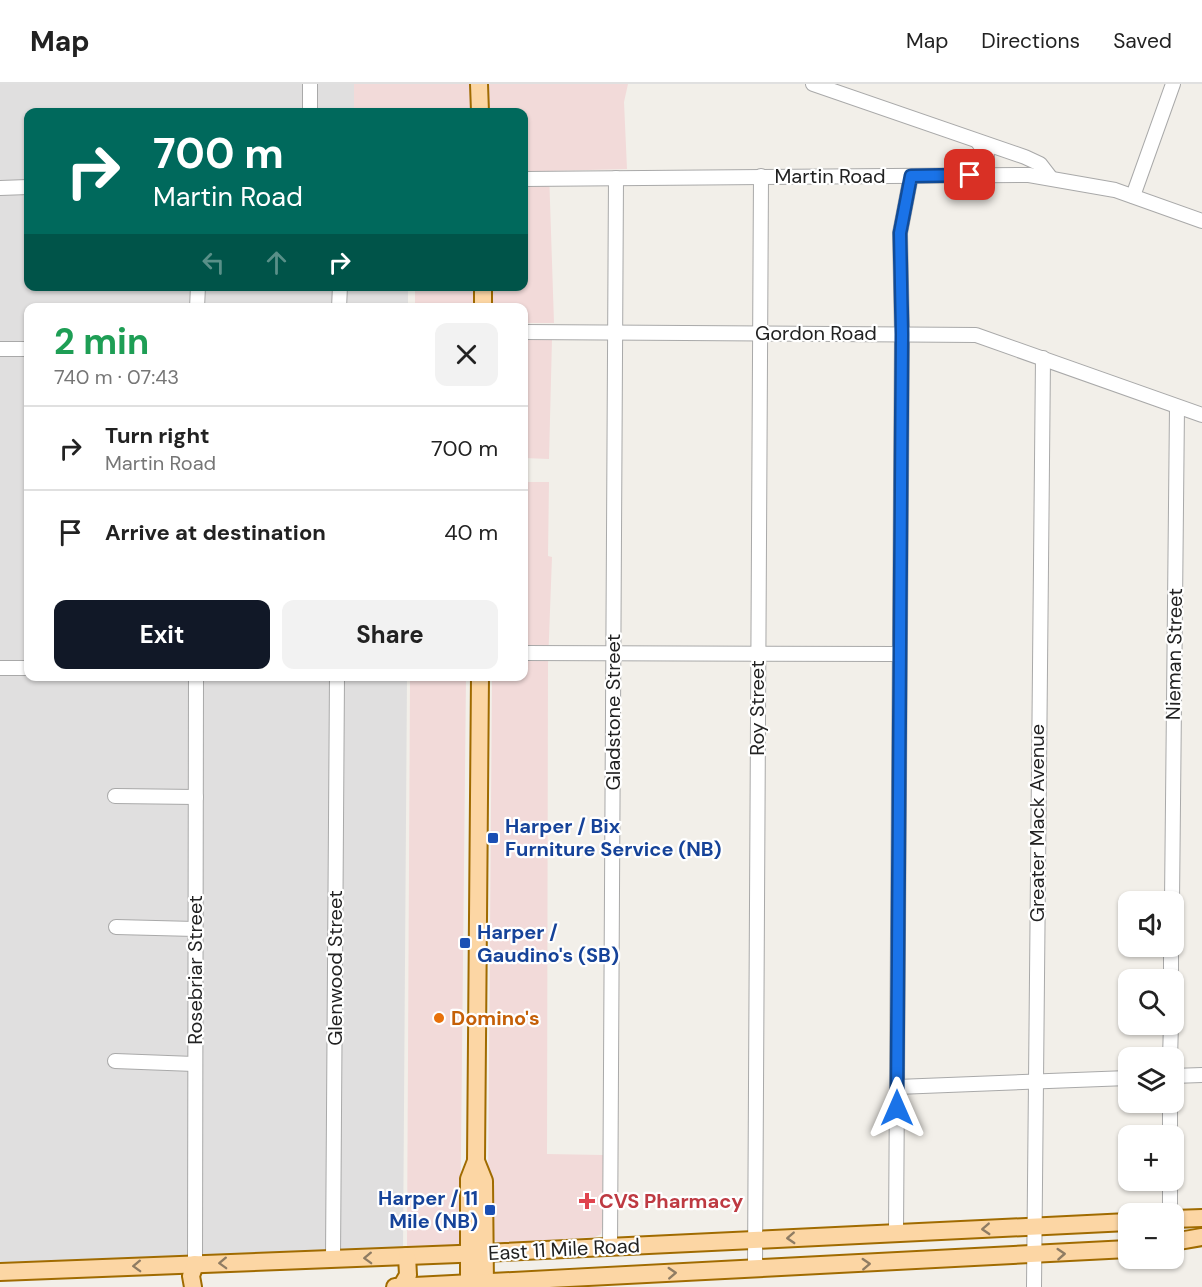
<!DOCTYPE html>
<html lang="en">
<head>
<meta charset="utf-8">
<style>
  :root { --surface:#fff; --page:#f2f2f2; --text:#222; --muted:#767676; --line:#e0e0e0; --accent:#111827 }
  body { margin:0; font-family:"DM Sans",sans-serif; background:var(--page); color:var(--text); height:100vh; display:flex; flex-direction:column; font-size:22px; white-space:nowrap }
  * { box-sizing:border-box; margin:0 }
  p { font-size:20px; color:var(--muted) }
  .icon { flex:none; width:33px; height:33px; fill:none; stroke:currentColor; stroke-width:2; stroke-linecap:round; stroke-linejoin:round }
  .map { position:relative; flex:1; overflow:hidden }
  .details { position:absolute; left:24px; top:219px; width:504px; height:378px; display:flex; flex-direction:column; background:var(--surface); border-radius:12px; box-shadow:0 2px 4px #0004 }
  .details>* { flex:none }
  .guide { position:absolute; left:24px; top:24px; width:504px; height:183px; border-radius:12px; box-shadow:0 2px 4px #0004; background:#00695c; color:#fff; overflow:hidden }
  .controls { position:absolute; left:1118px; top:807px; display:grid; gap:12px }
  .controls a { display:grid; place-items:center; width:66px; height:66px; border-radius:12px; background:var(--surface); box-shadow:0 2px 4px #0004; font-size:30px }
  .pin { position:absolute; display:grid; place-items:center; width:51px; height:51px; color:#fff; margin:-26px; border-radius:12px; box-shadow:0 3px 9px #0006 }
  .me { position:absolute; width:66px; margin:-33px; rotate:0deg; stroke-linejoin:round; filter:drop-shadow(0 0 4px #0008) }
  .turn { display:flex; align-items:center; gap:21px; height:126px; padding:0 30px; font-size:27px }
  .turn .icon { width:78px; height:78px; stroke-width:2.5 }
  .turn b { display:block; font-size:42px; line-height:51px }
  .lanes { display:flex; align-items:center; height:57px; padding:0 30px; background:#0003; justify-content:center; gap:30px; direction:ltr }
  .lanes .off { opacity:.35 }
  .round { display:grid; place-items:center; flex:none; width:63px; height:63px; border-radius:12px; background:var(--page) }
  .headline { display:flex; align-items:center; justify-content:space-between; height:102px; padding:0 30px }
  h1 { font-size:36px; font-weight:700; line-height:45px; color:#1e9e55 }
  .button { display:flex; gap:12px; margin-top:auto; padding:12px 30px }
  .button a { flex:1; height:69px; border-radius:12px; background:var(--accent); color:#fff; font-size:24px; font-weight:700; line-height:69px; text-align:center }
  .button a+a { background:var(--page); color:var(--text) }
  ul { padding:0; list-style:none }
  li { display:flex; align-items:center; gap:18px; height:84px; padding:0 30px; border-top:2px solid var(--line) }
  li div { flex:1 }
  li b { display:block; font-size:22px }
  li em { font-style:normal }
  header { display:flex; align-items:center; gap:36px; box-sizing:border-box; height:84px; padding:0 30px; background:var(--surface); border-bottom:2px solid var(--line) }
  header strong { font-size:28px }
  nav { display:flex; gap:33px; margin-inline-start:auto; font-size:21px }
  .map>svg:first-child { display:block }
  .residential { fill:#e0dfdf }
  .commercial { fill:#f2dad9 }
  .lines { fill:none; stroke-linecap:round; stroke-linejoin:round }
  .minor-casing { stroke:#a9a9a9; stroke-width:16 }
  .major-casing { stroke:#a06b00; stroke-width:20 }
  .minor { stroke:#fff; stroke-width:14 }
  .major { stroke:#fcd6a4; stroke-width:16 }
  .oneway { stroke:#8f7c63 }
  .route-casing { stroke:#114b97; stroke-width:15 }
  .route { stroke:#1a73e8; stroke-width:10 }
  .transit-dot { fill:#1a4fb4; stroke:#fff; stroke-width:2 }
  .food-dot { fill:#e8710a; stroke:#fff; stroke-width:2 }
  .health-dot { fill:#e0444e; stroke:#fff; stroke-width:2 }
  .labels { text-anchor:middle; stroke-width:4.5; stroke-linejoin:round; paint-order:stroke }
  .street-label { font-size:20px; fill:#222; stroke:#fff }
  .transit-label { font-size:20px; font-weight:bold; fill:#164399; stroke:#fff; text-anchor:start }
  .food-label { font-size:20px; font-weight:bold; fill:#c56008; stroke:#fff; text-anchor:start }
  .health-label { font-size:20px; font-weight:bold; fill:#be3a42; stroke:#fff; text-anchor:start }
</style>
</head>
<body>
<header>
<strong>Map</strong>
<nav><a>Map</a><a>Directions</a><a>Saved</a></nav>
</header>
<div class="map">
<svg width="1202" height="1203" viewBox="0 0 1202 1203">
  <rect width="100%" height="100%" fill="#f2efe9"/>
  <polygon class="residential" points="0,0 354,0 354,28 28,28 28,202 408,203 408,223 28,224 28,592 407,593 403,1167 0,1182"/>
  <g class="commercial">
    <polygon points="354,0 628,0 624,18 627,85 549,87 554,239 524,239 524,224 415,223 415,203 524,202 524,28 354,28"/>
    <polygon points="552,255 549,375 524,374 524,256"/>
    <polygon points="524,398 549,398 548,472 552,473 548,580 547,1070 603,1071 602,1143 601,1150 595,1153 498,1159 490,1152 488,1109 492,593 524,592"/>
    <polygon points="410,593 466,593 460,1161 407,1162"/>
  </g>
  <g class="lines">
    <g class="minor-casing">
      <g id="minor">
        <polyline points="310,0 310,28"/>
        <polyline points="813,0 1025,73 1040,80 1050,93"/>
        <polyline points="974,88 987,83 987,71 978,58"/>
        <polyline points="524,95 1029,91 1115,106 1202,137"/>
        <polyline points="0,104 28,103"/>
        <polyline points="1133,112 1173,0"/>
        <polyline points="197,224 198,202"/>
        <polyline points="339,224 340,202"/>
        <polyline points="524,248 976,251 1202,331"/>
        <polyline points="0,265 28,265"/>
        <polyline points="524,569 899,570"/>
        <polyline points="0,584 28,584"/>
        <polyline points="115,712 196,713"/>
        <polyline points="1172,818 1177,323"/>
        <polyline points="116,843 195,845"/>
        <polyline points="1171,896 1171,862"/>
        <polyline points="1170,974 1171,940"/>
        <polyline points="115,977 194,980"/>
        <polyline points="1173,992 1202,991"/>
        <polyline points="897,1003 1128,994"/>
        <polyline points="1170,1052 1170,1018"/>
        <polyline points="1170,1130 1170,1096"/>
        <polyline points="896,1149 902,250 900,149 911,92"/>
        <polyline points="610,1163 616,94"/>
        <polyline points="333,1175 337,592"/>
        <polyline points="195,1180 196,592"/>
        <polyline points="755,1184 761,92"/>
        <polyline points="1034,1203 1043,274"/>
      </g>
    </g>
    <g class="major-casing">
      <g id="major">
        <polyline points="479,0 480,28"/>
        <polyline points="483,224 483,202"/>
        <polyline points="480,592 476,1077 484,1097 485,1203"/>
        <polyline points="1173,1135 1202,1134"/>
        <polyline points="1173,1158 1202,1153"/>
        <polyline points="0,1188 484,1169 1128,1138"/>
        <polyline points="193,1203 191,1192 195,1180"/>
        <polyline points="395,1203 1128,1165"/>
        <polyline points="401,1203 408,1191 407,1172"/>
        <polyline points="469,1203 469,1095 476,1077"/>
      </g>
    </g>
    <use href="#minor" class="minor"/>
    <use href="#major" class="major"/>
  </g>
  <defs><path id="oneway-chevron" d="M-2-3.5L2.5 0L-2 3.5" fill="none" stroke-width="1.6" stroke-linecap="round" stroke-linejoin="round" transform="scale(1.5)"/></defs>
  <g class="oneway">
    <use href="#oneway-chevron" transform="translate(986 1145) rotate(177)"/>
    <use href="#oneway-chevron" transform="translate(791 1154) rotate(177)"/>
    <use href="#oneway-chevron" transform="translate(1061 1170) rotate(-4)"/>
    <use href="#oneway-chevron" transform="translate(368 1174) rotate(178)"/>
    <use href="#oneway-chevron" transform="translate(223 1179) rotate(178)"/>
    <use href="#oneway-chevron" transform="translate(866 1180) rotate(-3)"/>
    <use href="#oneway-chevron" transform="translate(137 1182) rotate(178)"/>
    <use href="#oneway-chevron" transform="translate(672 1189) rotate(-3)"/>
  </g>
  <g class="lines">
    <g class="route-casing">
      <polyline id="route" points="897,1024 902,250 900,149 911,92 970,91"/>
    </g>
    <use href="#route" class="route"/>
  </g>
  <g class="transit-dot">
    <rect x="487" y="748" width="12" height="12" rx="3"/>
    <rect x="459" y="853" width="12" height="12" rx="3"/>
    <rect x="484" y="1120" width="12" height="12" rx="3"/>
  </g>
  <circle class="food-dot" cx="439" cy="934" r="6"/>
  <path class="health-dot" d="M584 1108h6v6h6v6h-6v6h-6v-6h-6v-6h6z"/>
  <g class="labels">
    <g class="street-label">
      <text x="830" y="99">Martin Road</text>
      <text x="816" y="256">Gordon Road</text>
      <text transform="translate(1174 570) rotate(-89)" y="7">Nieman Street</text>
      <text transform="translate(757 624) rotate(-90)" y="7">Roy Street</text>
      <text transform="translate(613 628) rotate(-90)" y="7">Gladstone Street</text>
      <text transform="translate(1037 739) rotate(-90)" y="7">Greater Mack Avenue</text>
      <text transform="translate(335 884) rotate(-90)" y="7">Glenwood Street</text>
      <text transform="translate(195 886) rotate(-90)" y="7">Rosebriar Street</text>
      <text transform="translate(564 1165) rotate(-3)" y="7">East 11 Mile Road</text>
    </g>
    <g class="transit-label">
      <text x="505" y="749">Harper / Bix<tspan x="505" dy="23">Furniture Service (NB)</tspan></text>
      <text x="477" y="855">Harper /<tspan x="477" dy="23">Gaudino's (SB)</tspan></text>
      <text x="478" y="1121" text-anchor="end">Harper / 11<tspan x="478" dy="23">Mile (NB)</tspan></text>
    </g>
    <g class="food-label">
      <text x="451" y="941">Domino's</text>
    </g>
    <g class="health-label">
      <text x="599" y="1124">CVS Pharmacy</text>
    </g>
  </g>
</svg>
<div class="controls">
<a><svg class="icon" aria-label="sound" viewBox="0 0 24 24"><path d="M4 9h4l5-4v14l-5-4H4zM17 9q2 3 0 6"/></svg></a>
<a><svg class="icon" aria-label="search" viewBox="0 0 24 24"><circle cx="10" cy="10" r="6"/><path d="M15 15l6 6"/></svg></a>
<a><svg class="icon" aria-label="layers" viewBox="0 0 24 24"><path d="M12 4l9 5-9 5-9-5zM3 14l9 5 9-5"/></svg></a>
<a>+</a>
<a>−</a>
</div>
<div class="pin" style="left:970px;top:91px;background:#d93025"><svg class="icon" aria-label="arrive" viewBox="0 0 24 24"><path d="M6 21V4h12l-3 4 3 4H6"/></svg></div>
<svg class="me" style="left:897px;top:1024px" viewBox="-20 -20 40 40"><path d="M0-17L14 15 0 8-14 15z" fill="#1a73e8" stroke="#fff" stroke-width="4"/></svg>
<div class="guide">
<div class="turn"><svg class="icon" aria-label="right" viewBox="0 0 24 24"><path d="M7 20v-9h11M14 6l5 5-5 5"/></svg><div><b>700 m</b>Martin Road</div></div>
<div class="lanes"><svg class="icon off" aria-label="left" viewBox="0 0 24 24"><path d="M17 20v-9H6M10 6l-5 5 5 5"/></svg><svg class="icon off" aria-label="ahead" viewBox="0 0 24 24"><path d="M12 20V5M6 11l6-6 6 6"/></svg><svg class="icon" aria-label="right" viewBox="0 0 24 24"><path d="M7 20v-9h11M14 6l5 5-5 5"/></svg></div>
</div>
<section class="details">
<div class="headline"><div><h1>2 min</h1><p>740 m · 07:43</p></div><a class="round"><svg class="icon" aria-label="close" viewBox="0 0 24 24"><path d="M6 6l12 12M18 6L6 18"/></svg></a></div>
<ul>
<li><svg class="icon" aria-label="right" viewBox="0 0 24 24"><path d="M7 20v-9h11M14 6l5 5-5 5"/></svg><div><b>Turn right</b><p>Martin Road</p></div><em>700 m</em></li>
<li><svg class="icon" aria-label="arrive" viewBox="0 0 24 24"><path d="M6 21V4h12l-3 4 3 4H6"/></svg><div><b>Arrive at destination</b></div><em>40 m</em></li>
</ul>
<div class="button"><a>Exit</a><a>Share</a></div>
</section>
</div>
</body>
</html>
